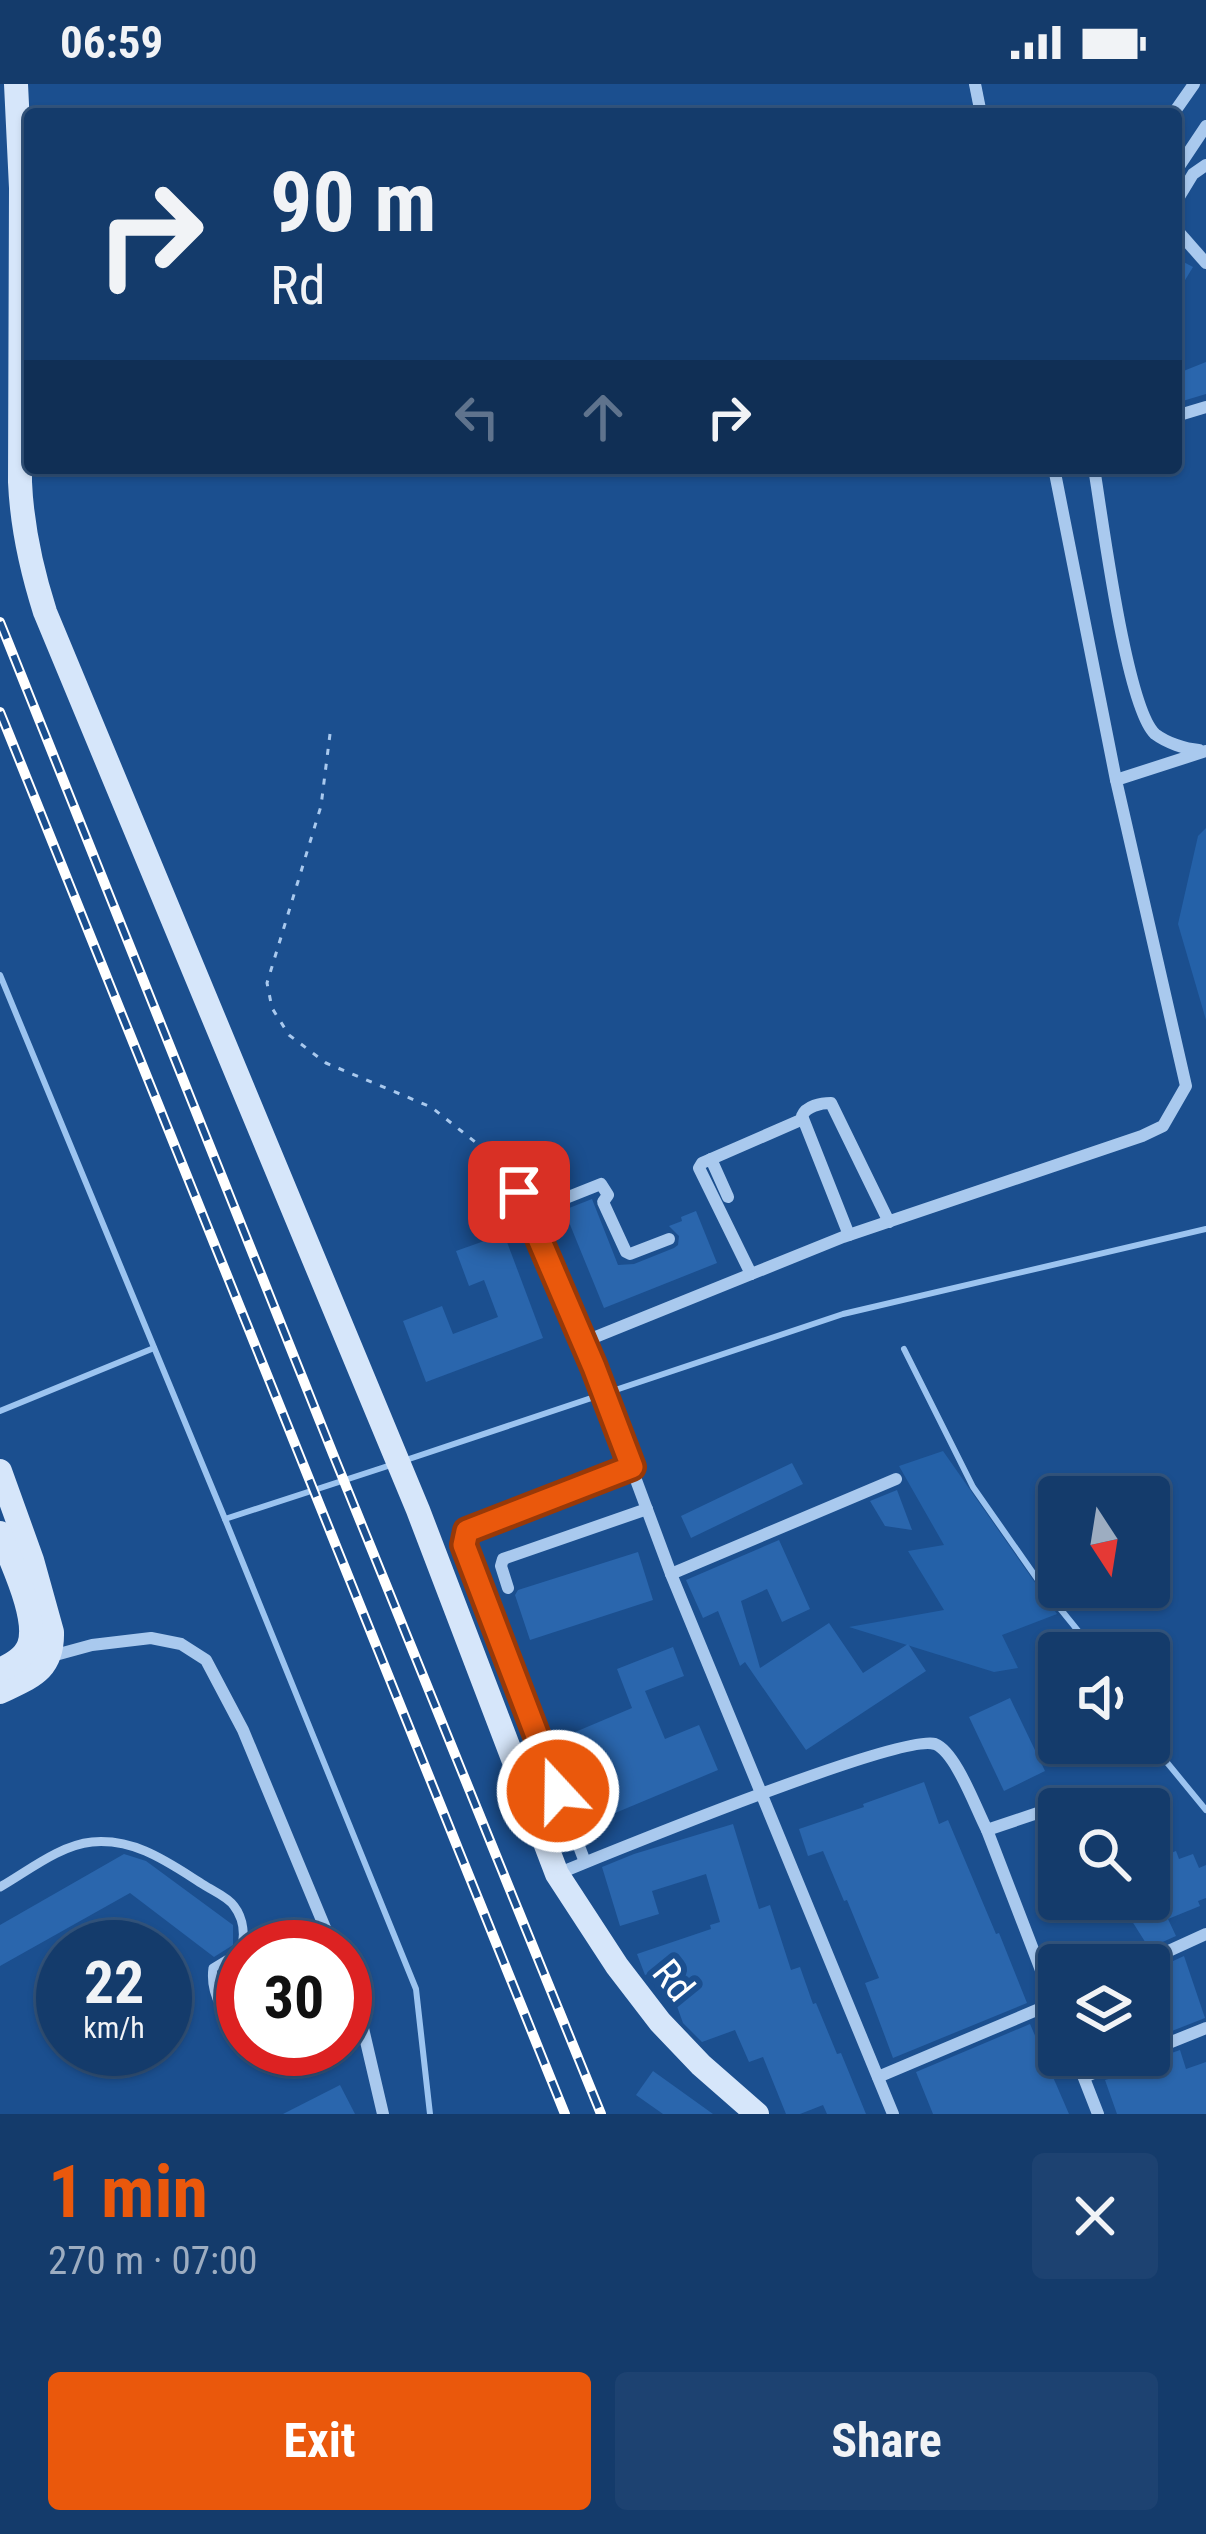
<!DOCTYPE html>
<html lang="en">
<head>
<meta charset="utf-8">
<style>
  :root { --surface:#143b6b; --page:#1d4271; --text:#f1f3f6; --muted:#9dadc1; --line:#33557e; --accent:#ea580c }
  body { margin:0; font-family:"Roboto Condensed",sans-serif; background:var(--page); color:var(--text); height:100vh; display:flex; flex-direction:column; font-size:45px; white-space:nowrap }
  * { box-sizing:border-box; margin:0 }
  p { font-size:39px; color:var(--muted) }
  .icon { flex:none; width:66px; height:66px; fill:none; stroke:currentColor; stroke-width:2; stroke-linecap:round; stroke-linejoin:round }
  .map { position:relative; height:2030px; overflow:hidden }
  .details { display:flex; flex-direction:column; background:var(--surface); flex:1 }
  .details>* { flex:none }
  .hud { position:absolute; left:24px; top:24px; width:1158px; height:366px; border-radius:12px; box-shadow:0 3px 9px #0004,0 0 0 3px var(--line); background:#143b6b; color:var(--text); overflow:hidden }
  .needle { width:78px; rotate:168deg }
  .tools { position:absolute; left:1038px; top:1392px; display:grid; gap:24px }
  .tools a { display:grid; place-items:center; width:132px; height:132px; border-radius:12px; background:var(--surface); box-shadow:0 3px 9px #0004,0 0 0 3px var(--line); font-size:60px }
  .speed { position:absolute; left:36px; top:1836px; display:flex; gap:24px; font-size:60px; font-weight:700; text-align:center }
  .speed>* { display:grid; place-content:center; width:156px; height:156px; border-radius:50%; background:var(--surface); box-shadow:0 3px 9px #0004,0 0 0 3px var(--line); line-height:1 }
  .speed small { font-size:30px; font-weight:400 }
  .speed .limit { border:18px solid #d22; background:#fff; color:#111 }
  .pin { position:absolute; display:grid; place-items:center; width:102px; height:102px; color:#fff; margin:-51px; border-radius:24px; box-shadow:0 6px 18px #0006 }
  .me { position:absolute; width:132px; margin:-66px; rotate:339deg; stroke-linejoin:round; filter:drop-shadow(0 0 9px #0008) }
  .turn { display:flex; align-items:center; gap:42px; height:252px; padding:0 48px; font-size:54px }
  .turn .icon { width:156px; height:156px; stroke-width:2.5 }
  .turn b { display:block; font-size:84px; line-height:102px }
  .lanes { display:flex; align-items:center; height:114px; padding:0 48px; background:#0003; justify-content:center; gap:60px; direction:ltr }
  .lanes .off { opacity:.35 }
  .round { display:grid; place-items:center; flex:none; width:126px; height:126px; border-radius:12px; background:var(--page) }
  .headline { display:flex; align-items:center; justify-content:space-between; height:204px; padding:0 48px }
  h1 { font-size:72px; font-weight:700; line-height:90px; color:var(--accent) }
  .primary-button { display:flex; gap:24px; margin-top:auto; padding:24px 48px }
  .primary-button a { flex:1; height:138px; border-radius:12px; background:var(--accent); color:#fff; font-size:48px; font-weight:700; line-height:138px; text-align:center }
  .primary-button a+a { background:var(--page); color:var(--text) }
  .status { display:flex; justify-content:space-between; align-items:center; height:84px; padding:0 60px; background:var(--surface); direction:ltr }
  .status svg { height:33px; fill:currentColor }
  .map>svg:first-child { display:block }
  .green { fill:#2461a8 }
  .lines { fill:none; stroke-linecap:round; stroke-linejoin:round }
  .stream { stroke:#9cc4f0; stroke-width:6 }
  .building { fill:#2a66ad }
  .path { stroke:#a9c9ee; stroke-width:3; stroke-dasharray:6 9; stroke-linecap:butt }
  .lane { stroke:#a9c9ee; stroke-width:9 }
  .street { stroke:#a9c9ee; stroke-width:12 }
  .secondary { stroke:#d6e6fa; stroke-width:24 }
  .rail-casing { stroke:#fff; stroke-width:10 }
  .rail { stroke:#1b4f8f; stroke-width:6; stroke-dasharray:18; stroke-linecap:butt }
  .route-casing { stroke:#983908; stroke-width:30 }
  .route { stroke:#ea580c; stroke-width:21 }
  .labels { text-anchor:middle; stroke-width:12; stroke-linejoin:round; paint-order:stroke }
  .street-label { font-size:39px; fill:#fff; stroke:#1b4f8f }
</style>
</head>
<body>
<div class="status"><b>06:59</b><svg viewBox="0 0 49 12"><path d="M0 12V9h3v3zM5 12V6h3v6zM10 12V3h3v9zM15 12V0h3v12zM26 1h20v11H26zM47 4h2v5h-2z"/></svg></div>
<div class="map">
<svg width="1206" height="2030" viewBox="0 0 1206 2030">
  <rect width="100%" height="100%" fill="#1b4f8f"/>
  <g class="green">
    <polygon points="1206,744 1206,936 1178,840 1198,752"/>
    <polygon points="943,1367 1057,1530 1002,1551 1018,1584 994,1588 849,1543 944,1526 908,1467 944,1461 899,1382"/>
  </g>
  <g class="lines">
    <g class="stream">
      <polyline points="0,891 225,1435 391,1381"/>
      <polyline points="904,1265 973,1403 1045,1506 1096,1569"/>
      <polyline points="0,1327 154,1264"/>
      <polyline points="403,1377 843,1230 1206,1145"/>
      <polyline points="225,1435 416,1905 430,2030"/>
      <polyline points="1149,1653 1160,1670 1206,1726"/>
    </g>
  </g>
  <g class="building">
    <polygon points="1176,174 1193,183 1176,211"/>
    <polygon points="1206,278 1206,310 1176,319 1176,290"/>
    <polygon points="592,1115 618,1181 634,1180 674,1164 678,1161 679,1152 669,1142 682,1137 681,1133 696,1127 717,1179 604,1224 564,1126"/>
    <polygon points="504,1150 543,1254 426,1298 403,1237 442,1222 453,1250 498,1233 484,1196 469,1202 456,1167"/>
    <polygon points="792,1379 803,1400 691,1454 681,1432"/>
    <polygon points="897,1406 912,1446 885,1442 870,1417"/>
    <polygon points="779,1456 810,1525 782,1538 767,1505 741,1517 760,1584 829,1539 863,1589 908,1560 926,1587 806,1666 745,1578 740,1582 718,1527 703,1534 686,1496"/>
    <polygon points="638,1468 653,1516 530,1556 515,1511 518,1506"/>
    <polygon points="673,1563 684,1592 645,1607 665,1655 699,1641 718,1686 596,1737 561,1654 632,1624 617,1585"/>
    <polygon points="1010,1614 1045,1687 1004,1707 969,1633"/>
    <polygon points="924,1698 939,1740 948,1736 996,1850 999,1849 1027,1919 893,1974 865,1899 879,1894 847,1816 844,1817 823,1767 808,1772 799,1745 864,1723 863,1720"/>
    <polygon points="733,1740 759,1825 770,1821 791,1886 800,1883 813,1920 816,1919 837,1970 841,1969 866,2030 827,2030 823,2021 800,2030 786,2030 763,1973 749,1978 735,1946 702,1958 683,1939 664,1886 645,1891 637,1870 711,1845 710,1841 720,1838 706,1790 652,1807 659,1830 620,1842 602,1783 634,1770"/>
    <polygon points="1176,1767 1179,1775 1193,1770 1199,1784 1206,1781 1206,1814 1198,1817 1200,1822 1168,1835 1176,1852 1149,1864 1118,1815 1149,1815 1149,1777"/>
    <polygon points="124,1770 146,1777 233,1841 233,1861 214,1873 130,1809 0,1882 0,1841"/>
    <polygon points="1184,1872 1205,1934 1149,1956 1149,1888"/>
    <polygon points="1030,1940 1069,2030 933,2030 916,1988"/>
    <polygon points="1180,1966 1186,1985 1206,1978 1206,2030 1117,2030 1105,1996 1149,1983 1149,1977"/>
    <polygon points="653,1987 713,2030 663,2030 636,2011"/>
    <polygon points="340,2001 355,2030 283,2030"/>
  </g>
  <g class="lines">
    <polyline class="path" points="330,650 321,722 267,899 272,924 289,951 326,979 431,1023 503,1080 510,1092"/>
    <path class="lane" d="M0 1803C28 1787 60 1761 92 1758 136 1754 169 1779 204 1801 213 1807 228 1813 234 1822 244 1835 245 1852 241 1867L213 1884C209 1912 226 1933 243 1953"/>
    <g class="street">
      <polyline points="975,0 981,30"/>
      <polyline points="1173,30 1194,0"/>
      <polyline points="1176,87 1206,42"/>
      <polyline points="1176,118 1193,90 1206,81"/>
      <polyline points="1176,145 1206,179"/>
      <polyline points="1176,332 1206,323"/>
      <polyline points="1054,384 1116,696"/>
      <path d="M1094 384C1102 431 1126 623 1155 650 1167 659 1185 665 1199 666"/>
      <polyline points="711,1075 728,1113"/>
      <polyline points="519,1107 594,1283 671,1490 893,2030"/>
      <polyline points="528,1129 601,1100 608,1111 603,1118 626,1168 630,1170 669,1155"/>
      <path d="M849 1151 802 1032C806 1022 821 1019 831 1019L889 1138"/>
      <polyline points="751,1190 699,1084 702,1079 803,1035"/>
      <polyline points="583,1258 843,1153 1142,1052 1163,1042 1186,1002 1116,696 1206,667"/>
      <polyline points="671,1490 896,1395"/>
      <polyline points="508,1504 501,1482 503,1475 647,1425"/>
      <polyline points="48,1573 92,1561 151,1554 181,1560 206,1576 243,1646 333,1863"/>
      <polyline points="987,1746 1059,1933"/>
      <polyline points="585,1778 464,1461 467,1447 632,1383"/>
      <path d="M557 1790C609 1769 901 1649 935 1660 956 1668 976 1725 987 1746L1085 1713"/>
      <polyline points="1138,1881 1206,1850"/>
      <polyline points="345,1893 358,1923 383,2030"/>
      <polyline points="1149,1967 1206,1944"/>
      <polyline points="1075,1971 1098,2030"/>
      <polyline points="878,1993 1058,1917"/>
      <polyline points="1084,1993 1138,1971"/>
    </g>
    <g class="secondary">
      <path d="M16 0 21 104 20 398C22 444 31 484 45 528L418 1426 557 1790 617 1882 660 1938 701 1981 757 2030"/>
      <path d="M0 1387 32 1476 52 1548C53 1587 31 1593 0 1608"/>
      <path d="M0 1449C10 1476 39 1533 29 1561 24 1574 12 1580 0 1586"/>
    </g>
    <g class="rail-casing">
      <g id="rail">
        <polyline points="0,538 333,1370 601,2030"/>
        <polyline points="0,628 565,2030"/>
      </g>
    </g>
    <use href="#rail" class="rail"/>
  </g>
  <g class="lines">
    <g class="route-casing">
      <polyline id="route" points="519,1108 594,1283 632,1383 467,1447 464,1461 558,1707"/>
    </g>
    <use href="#route" class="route"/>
  </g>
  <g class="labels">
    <g class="street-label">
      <text transform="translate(674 1896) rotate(51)" y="14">Rd</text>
    </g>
  </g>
</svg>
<div class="tools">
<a><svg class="needle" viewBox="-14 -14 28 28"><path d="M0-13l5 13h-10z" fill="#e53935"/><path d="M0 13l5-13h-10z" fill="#9dadc1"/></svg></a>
<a><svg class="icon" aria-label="sound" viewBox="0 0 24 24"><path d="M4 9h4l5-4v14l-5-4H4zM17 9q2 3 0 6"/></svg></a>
<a><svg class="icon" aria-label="search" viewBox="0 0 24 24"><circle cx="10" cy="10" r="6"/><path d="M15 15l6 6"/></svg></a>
<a><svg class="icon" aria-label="layers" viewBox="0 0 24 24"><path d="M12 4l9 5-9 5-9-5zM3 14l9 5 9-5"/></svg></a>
</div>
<div class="speed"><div>22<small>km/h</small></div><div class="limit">30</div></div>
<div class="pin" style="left:519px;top:1108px;background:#d93025"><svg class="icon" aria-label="arrive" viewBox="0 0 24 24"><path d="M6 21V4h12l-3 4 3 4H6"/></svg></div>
<svg class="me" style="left:558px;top:1707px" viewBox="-20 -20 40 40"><circle r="17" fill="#ea580c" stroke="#fff" stroke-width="3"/><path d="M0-11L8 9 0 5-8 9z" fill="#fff"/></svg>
<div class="hud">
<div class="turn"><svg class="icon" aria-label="right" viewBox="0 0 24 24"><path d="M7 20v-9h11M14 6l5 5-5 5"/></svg><div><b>90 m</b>Rd</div></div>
<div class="lanes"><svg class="icon off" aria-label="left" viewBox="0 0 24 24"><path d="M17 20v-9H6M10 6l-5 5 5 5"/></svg><svg class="icon off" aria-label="ahead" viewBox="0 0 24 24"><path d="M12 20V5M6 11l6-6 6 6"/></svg><svg class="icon" aria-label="right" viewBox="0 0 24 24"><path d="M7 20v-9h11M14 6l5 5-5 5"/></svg></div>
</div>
</div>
<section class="details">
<div class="headline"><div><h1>1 min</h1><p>270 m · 07:00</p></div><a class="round"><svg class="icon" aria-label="close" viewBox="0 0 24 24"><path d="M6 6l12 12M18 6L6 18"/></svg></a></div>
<div class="primary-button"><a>Exit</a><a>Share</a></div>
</section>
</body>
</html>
